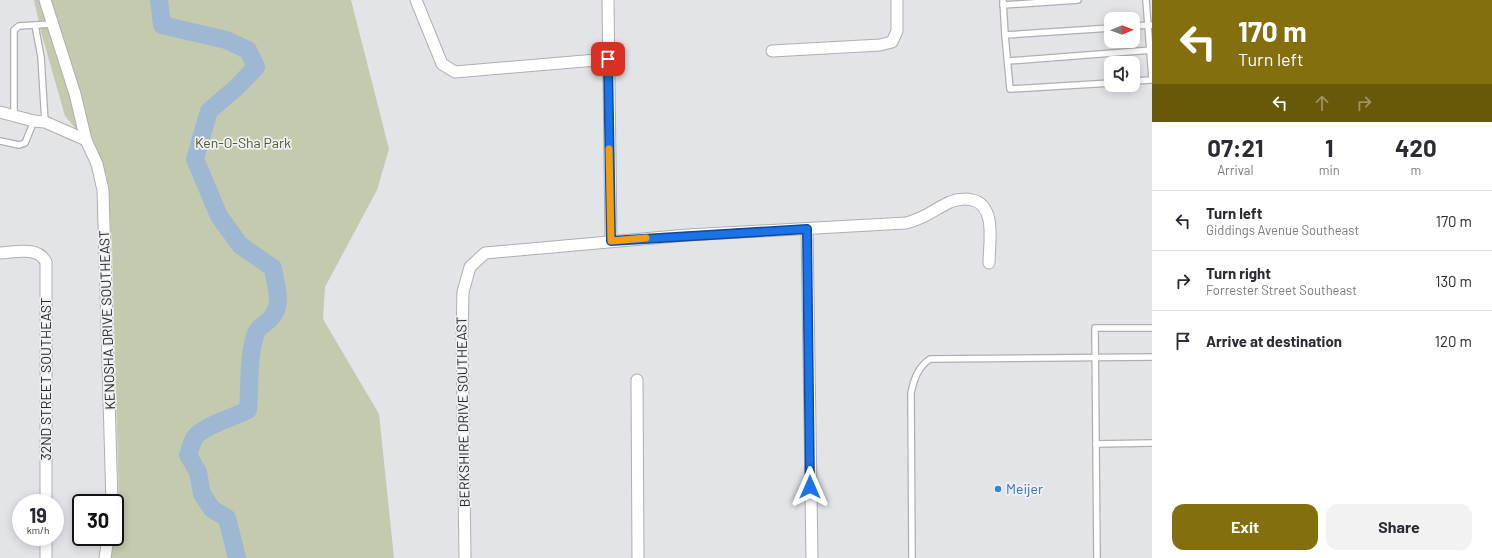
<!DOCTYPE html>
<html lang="en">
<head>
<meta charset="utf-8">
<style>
  :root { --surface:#fff; --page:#f2f2f3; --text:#2b2b33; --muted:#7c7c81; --line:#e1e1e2; --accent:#836f0d }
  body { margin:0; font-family:Barlow,sans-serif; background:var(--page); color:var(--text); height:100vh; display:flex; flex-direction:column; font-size:15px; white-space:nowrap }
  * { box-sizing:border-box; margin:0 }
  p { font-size:13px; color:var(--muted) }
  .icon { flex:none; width:22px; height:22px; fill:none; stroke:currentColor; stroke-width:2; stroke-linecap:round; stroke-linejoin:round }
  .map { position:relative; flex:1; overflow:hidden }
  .details { display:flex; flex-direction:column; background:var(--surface); width:340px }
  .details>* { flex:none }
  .banner { background:#836f0d; color:#fff; overflow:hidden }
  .needle { width:26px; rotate:89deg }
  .fabs { position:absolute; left:1104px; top:12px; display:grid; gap:8px }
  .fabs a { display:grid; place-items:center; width:36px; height:36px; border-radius:8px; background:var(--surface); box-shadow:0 2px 10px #0003; font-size:20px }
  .speed { position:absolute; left:12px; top:494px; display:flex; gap:8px; font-size:20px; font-weight:700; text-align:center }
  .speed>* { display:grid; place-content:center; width:52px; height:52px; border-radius:50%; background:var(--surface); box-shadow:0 2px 10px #0003; line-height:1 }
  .speed small { font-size:10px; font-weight:400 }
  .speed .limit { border:2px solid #111; border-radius:6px; background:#fff; color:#111 }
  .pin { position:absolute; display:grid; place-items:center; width:34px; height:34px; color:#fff; margin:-17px; border-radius:8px; box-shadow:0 2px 6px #0006 }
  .me { position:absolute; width:44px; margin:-22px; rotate:0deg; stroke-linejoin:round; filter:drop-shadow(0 0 3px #0008) }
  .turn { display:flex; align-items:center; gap:14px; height:84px; padding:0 20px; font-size:18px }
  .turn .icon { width:52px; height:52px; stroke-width:2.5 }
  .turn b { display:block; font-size:28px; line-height:34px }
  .lanes { display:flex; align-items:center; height:38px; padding:0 20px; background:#0003; justify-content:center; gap:20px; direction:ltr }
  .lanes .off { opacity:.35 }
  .eta { display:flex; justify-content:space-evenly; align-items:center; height:68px; text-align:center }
  .eta b { font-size:24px; font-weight:700; line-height:28px }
  .primary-button { display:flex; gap:8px; margin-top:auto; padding:8px 20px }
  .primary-button a { flex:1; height:46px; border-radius:12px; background:var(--accent); color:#fff; font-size:16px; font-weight:700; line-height:46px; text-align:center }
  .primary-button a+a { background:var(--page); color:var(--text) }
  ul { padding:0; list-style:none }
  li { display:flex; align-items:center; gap:12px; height:60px; padding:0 20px; border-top:1px solid var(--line) }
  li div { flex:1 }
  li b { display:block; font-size:15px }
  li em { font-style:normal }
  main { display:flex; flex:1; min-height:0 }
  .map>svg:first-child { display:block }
  .green { fill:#c3caad }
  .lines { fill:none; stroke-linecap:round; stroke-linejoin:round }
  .river { stroke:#9eb8d4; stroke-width:18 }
  .service-casing { stroke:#aeafb3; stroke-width:8 }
  .minor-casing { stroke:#aeafb3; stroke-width:13 }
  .service { stroke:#fff; stroke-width:5.5 }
  .minor { stroke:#fff; stroke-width:11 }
  .route-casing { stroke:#114b97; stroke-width:10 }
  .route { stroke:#1a73e8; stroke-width:7 }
  .slow { stroke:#f59e0b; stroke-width:7 }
  .shop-dot { fill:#3f7fe0; stroke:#f0f1f5; stroke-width:1.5 }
  .labels { text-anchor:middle; stroke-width:3.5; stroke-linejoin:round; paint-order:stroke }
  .park-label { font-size:14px; fill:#4f5820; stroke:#f0f1f5 }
  .street-label { font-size:14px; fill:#262728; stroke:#f0f1f5 }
  .shop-label { font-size:14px; fill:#366cbe; stroke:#f0f1f5; text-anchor:start }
</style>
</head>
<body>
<main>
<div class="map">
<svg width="1152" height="558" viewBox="0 0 1152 558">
  <rect width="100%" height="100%" fill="#e3e4e8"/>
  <polygon class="green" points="34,0 351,0 389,149 377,190 325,287 323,319 379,414 394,558 111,558 119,505 112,245 107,176 90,146 65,116 41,32"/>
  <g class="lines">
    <path class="river" d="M159 0 162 25 226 40 248 50 256 67 237 87 209 111 195 159 219 216 240 245 273 268C275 284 284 304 271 318 267 323 258 327 256 333 248 354 250 386 248 410 234 417 203 426 195 437 192 442 190 449 188 455L198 472 202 494 212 509 227 518 237 558"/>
    <g class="service-casing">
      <g id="service">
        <polyline points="1003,0 1005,35 1111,28"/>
        <polyline points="1146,0 1152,78"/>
        <polyline points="1003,5 1078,0"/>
        <polyline points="35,25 41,57 45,122"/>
        <polyline points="1133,26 1152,25"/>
        <polyline points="1005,35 1010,89 1111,83"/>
        <polyline points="1008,61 1152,50"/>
        <polyline points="1133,81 1152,80"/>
        <polyline points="14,115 14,30 19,26 52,24"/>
        <polyline points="0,141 19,145 25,143 34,121"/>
        <polyline points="1096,444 1152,443"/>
        <path d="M912 558 911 393C914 379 918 367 930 359L1152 357"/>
        <polyline points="1097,558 1095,328 1152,328"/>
      </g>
    </g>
    <g class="minor-casing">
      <g id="minor">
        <polyline points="45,0 75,94 86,140 97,164 103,190 112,503"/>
        <polyline points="416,0 442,64 455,72 608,59"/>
        <polyline points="608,0 611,241"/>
        <polyline points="772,51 880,45 892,42 897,31 897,0"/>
        <polyline points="0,112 34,121 45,122 86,140"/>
        <polyline points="807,229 812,558"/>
        <path d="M0 253C15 252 38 246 46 262V503"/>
        <polyline points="637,380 638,558"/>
        <polyline points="46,558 46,537"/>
        <polyline points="105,558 108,537"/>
        <path d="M465 558 462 337 463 292 470 267 485 253 687 235 906 223C926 218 933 210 950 202 958 199 964 198 972 200 997 205 989 244 989 263"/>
      </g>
    </g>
    <use href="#service" class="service"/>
    <use href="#minor" class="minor"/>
  </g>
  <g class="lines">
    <g class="route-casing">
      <polyline id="route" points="608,59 611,241 807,229 810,487"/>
    </g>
    <use href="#route" class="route"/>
    <polyline class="slow" points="609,149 611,241 646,238"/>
  </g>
  <circle class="shop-dot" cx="998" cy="489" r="4"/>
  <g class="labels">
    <g class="park-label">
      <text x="243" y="148">Ken-O-Sha Park</text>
    </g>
    <g class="street-label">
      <text transform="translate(107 320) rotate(-92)" y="5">KENOSHA DRIVE SOUTHEAST</text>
      <text transform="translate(46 379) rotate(-90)" y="5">32ND STREET SOUTHEAST</text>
      <text transform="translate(463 412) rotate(-91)" y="5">BERKSHIRE DRIVE SOUTHEAST</text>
    </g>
    <g class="shop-label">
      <text x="1006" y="494">Meijer</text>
    </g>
  </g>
</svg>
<div class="fabs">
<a><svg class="needle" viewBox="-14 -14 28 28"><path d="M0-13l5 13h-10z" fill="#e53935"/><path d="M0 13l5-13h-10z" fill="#7c7c81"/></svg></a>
<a><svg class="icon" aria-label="sound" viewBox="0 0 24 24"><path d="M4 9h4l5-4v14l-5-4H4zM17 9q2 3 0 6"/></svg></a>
</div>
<div class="speed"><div>19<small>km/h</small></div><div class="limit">30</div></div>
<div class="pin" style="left:608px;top:59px;background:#d93025"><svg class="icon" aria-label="arrive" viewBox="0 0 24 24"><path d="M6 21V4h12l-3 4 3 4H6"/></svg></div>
<svg class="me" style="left:810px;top:487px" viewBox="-20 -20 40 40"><path d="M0-17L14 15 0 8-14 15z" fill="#1a73e8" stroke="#fff" stroke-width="4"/></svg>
</div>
<section class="details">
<div class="banner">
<div class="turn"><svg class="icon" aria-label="left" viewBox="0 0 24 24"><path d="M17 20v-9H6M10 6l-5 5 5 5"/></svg><div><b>170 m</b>Turn left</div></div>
<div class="lanes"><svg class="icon" aria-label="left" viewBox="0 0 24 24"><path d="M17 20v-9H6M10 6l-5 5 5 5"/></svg><svg class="icon off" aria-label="ahead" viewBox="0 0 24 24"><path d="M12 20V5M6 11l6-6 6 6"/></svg><svg class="icon off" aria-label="right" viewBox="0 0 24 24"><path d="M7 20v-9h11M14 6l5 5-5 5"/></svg></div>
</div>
<div class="eta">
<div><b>07:21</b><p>Arrival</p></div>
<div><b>1</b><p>min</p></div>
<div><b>420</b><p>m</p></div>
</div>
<ul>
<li><svg class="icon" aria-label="left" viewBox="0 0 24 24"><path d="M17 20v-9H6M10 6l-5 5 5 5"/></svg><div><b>Turn left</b><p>Giddings Avenue Southeast</p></div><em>170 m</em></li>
<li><svg class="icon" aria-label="right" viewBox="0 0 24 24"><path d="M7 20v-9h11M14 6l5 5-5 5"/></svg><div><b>Turn right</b><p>Forrester Street Southeast</p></div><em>130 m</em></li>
<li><svg class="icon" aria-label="arrive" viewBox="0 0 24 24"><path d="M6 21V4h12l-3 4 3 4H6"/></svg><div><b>Arrive at destination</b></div><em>120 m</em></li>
</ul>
<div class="primary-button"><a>Exit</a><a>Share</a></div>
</section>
</main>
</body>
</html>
